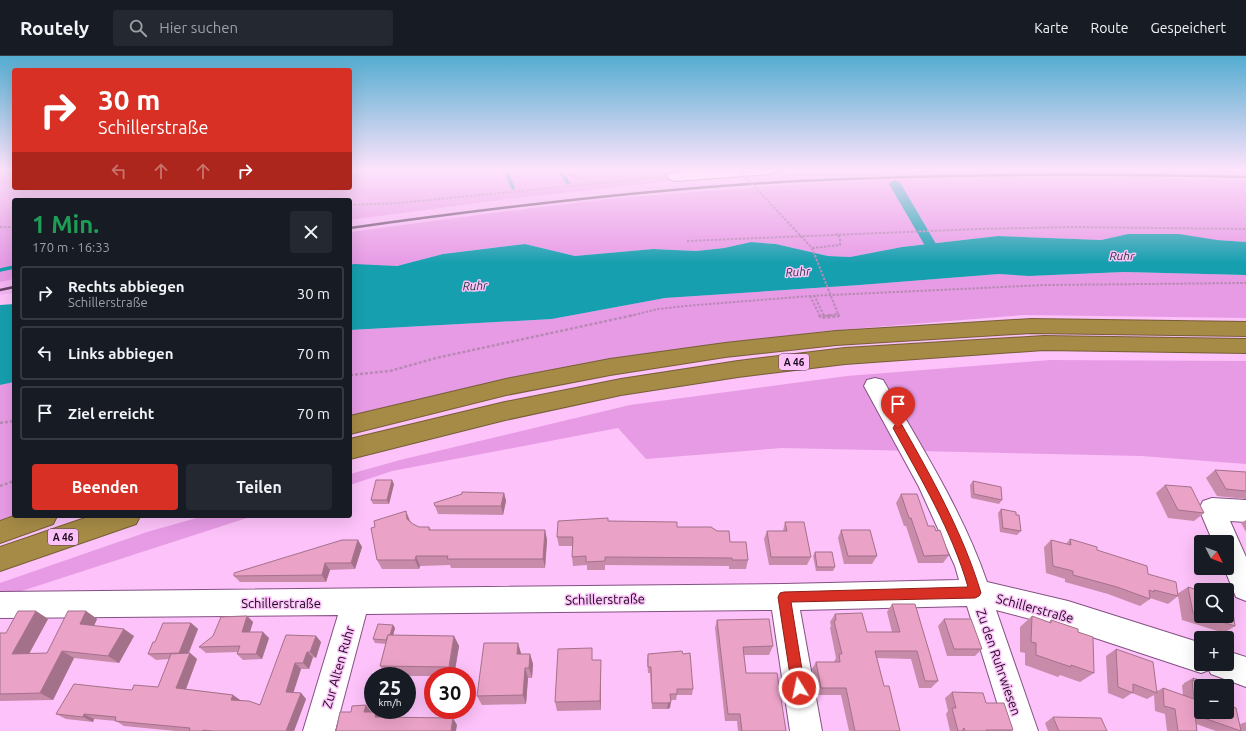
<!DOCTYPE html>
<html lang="de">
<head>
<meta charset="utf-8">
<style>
  :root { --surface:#171b24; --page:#242831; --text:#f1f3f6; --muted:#9ea1a6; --line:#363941; --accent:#d93025 }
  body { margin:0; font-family:Ubuntu,sans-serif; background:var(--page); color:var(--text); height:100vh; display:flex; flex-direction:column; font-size:15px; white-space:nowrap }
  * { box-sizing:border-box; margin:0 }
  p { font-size:13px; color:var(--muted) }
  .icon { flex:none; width:22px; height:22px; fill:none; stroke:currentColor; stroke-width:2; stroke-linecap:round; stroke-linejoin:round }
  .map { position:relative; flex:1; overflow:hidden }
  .panel { position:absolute; left:12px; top:142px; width:340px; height:320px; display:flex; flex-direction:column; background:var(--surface); border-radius:4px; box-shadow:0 4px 16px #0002 }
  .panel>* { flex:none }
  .hud { position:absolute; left:12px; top:12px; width:340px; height:122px; border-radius:4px; box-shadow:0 4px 16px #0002; background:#d93025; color:#fff; overflow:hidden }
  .needle { width:26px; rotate:132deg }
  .buttons { position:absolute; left:1194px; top:479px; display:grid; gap:8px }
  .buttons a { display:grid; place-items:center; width:40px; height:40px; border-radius:4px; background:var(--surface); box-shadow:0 4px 16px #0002; font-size:20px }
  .speed { position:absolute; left:364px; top:611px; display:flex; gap:8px; font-size:20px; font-weight:700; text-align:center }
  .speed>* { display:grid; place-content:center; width:52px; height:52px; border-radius:50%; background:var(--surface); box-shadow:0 4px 16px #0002; line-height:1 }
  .speed small { font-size:10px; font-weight:400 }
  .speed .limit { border:6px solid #d22; background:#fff; color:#111 }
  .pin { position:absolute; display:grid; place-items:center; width:34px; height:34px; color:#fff; margin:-41px -17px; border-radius:50% 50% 50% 0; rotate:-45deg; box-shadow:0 0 4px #0007 }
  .pin .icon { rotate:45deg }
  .me { position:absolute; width:44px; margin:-22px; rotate:350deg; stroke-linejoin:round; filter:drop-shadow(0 0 3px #0008) }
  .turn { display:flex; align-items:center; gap:14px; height:84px; padding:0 20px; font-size:18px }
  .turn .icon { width:52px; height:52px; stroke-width:2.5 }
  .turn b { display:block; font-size:28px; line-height:34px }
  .lanes { display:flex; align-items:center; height:38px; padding:0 20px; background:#0003; justify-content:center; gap:20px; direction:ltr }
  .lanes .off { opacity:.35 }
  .round { display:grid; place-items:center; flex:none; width:42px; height:42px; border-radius:4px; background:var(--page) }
  .headline { display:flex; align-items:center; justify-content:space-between; height:68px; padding:0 20px }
  h1 { font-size:24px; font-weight:700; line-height:30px; color:#1e9e55 }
  .primary-button { display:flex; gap:8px; margin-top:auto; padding:8px 20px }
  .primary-button a { flex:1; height:46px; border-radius:4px; background:var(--accent); color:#fff; font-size:16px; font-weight:700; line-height:46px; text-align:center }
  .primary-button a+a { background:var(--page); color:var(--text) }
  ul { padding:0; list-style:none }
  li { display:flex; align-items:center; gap:12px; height:54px; margin:0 8px 6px; padding:0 12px; border:2px solid var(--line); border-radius:4px }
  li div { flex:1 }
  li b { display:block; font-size:15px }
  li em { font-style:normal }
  header { display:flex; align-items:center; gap:24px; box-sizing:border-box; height:56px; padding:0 20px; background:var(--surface); border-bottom:1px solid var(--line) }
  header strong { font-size:19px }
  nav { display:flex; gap:22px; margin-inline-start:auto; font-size:14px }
  .search { width:280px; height:36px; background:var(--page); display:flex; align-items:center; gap:10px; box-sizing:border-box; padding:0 14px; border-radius:4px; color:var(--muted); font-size:15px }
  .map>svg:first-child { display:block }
  .built { fill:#f4b5f2 }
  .green { fill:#e79be5 }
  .water { fill:#169faf }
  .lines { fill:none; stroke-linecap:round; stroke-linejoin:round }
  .stream { stroke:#169faf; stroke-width:3.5 }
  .canal { fill:#169faf; fill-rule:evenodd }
  .minor-casing { stroke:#845183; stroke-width:2 }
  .highway-casing { stroke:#765e38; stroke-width:2 }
  .path-far1 { stroke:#b889b5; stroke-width:2; stroke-dasharray:2.5 1.5; stroke-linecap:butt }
  .path { stroke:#b889b5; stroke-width:2.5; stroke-dasharray:3 2; stroke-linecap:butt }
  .minor { fill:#fff; fill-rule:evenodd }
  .highway { fill:#a68b46; fill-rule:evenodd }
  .rail { stroke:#634362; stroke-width:2.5 }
  .path-bridge { stroke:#b889b5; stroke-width:2; stroke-dasharray:2.5 1.5; stroke-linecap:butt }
  .wall { fill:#c98baa }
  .shaded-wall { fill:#a4718b }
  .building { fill:#eaa2c6; stroke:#a4718b }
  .route { fill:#d93025; stroke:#8d1f18 }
  .labels { text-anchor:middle; stroke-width:3; stroke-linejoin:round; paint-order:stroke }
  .shield { fill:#fcc2f9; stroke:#60405f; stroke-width:1 }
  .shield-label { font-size:10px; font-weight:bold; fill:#1d091d }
  .water-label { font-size:12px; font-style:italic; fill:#1e383c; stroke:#fcc2f9 }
  .near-street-label { font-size:13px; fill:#1d091d; stroke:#fcc2f9 }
</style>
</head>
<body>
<header>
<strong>Routely</strong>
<div class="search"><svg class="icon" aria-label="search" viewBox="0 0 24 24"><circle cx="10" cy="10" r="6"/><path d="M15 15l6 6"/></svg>Hier suchen</div>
<nav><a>Karte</a><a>Route</a><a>Gespeichert</a></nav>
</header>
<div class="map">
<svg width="1246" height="675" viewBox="0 0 1246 675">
  <rect width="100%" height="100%" fill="#fcc2f9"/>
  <g class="built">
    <polygon points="961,113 1172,113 1246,115 1246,124 1146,121 964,121 815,127 616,142 507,155 350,176 350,164 508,143 674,125 813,118"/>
    <polygon points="14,223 14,237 0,239 0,226"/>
  </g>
  <g class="green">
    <polygon points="0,113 14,113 14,132 350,132 350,113 671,113 675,120 674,125 508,143 350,164 350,144 14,144 14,223 0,226"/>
    <polygon points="964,121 1146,121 1246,124 1246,186 1128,178 1101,184 998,180 902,191 850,201 828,200 776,188 751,186 724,192 696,195 653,193 575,200 525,188 443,198 397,210 350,209 350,176 507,155 616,142 815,127"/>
    <polygon points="1124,216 1246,219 1246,262 1023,259 826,275 600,305 350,362 350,274 552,263 665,242 860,229 999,218 1029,220"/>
    <polygon points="1050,304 1246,305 1246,408 1141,400 782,392 646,403 618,372 392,415 350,429 350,418 400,404 630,349 847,320"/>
    <polygon points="14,326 14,459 0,464 0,329"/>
    <polygon points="204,460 253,460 0,542 0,527 147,476"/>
  </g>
  <g class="water">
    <polygon points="1128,178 1179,178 1217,184 1246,186 1246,219 1124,216 1029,220 999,218 860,229 665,242 552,263 350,274 350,209 354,208 397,210 443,198 525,188 575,200 653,193 696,195 724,192 751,186 776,188 828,200 850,201 902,191 998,180 1101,184"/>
    <polygon points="14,248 14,326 0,329 0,249"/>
  </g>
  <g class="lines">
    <g class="stream">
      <polyline points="511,113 507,118 513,132"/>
      <polyline points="559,113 568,127"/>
      <polyline points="0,214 14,211"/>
    </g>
    <polygon class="canal" points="895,124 899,126 901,128 936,188 935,191 925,191 924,188 889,128 891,126"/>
    <g class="minor-casing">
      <g id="minor">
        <polygon points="709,113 778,113 776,116 770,118 675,125 669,123 667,120 669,117"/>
        <path d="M875 322 883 324C920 388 963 456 987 526L1068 545 1201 587V608H1227V595L1246 601V631L1211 618 1209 614 1201 617 1068 573 996 554 1038 675H1006L967 550 800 554 822 675H790L772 554 366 558 335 675H303L338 559 0 562V536L784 528 959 524 955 510 919 431 864 330 867 324Z"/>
        <polygon points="1212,442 1246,444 1246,466 1230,465 1246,501 1246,545 1236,541 1224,512 1227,512 1227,486 1213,486 1199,453 1203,445"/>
      </g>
    </g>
    <g class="highway-casing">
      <g id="highway">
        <polygon points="1031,263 1246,266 1246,280 1031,277 836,289 725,301 610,319 506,339 350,378 350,360 506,323 610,303 725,287 836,275"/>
        <polygon points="1044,280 1246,283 1246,297 1044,294 845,308 738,321 621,339 505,364 350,403 350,383 505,346 621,323 738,305 845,292"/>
        <polygon points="14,460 57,460 53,468 0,487 0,465"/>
        <polygon points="91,460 140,460 136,468 0,515 0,491"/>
      </g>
    </g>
    <g class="path-far1">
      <polyline points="566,113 575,121 593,126"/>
      <polyline points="350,149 399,147 662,121"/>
      <polyline points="0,171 14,171"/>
      <polyline points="687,185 977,173 1074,171 1246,173"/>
      <polyline points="812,192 840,189 840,182 837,177"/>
      <polyline points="814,239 824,260"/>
      <polyline points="810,240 820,260"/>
      <polyline points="630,260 658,253 685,250 810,240 1045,229 1246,227"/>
      <polyline points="826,260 838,258 839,260"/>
    </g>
    <g class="path">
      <polyline points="819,259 821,262 839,260"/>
      <polyline points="823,259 824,260 833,259"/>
      <polyline points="838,259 839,261"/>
      <polyline points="350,319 390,315 436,302 634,259"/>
      <polyline points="0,367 14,365"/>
      <polyline points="0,430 14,425"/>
    </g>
    <use href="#minor" class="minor"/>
    <use href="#highway" class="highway"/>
    <g class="rail">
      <path d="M350 172C499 151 649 133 799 125 948 118 1097 117 1246 121"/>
      <polyline points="0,234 14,231"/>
    </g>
    <polyline class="path-bridge" points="738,113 812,192 838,258"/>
  </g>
  <g class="wall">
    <polygon points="1215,414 1246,416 1246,443 1217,440 1206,422"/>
    <polygon points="973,425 1002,444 999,448 971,442 970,429"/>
    <polygon points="394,428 389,448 373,448 371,444"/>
    <polygon points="1165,429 1204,457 1194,465 1168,462 1156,437"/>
    <polygon points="504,437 506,445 503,459 438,458 435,450"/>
    <polygon points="901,438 928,470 936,475 949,499 943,507 918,507 906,470 904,470 896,447"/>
    <polygon points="1001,453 1021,475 1017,479 1000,476 998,457"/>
    <polygon points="1246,464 1246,476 1241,467"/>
    <polygon points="410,465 413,468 419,471 429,471 431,474 545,474 547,484 545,512 451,512 450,509 420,510 419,513 382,513 377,504"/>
    <polygon points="608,465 730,486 748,504 746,513 729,513 729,510 605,509 605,514 587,514 587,509 573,510 572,501 573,490 559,490 557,481"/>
    <polygon points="785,466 811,501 807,509 769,509 764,483 767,475 783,475"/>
    <polygon points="841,474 877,500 872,508 844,508 838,482"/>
    <polygon points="1070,483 1097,494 1148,518 1177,538 1188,531 1201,535 1201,560 1227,560 1235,570 1224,577 1182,564 1178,540 1168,548 1150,542 1150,543 1140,550 1108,538 1065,526 1065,523 1046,517 1044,491 1051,484 1066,488"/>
    <polygon points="358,484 362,491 355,513 330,514 326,526 240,526 234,520"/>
    <polygon points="815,496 835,511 833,515 816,515 813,500"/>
    <polygon points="892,548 938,625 931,632 919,632 911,603 876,602 884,630 900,675 849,675 841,639 817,639 812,613 816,606 834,606 836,602 830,572 831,570 830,566 835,558 867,576 892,576 887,556"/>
    <polygon points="36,555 48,563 29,598 47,597 86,555 97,563 94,570 134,580 119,607 74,602 53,644 0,645 0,577 6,577"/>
    <polygon points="247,560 253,566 250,576 269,582 262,603 243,604 237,598 238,596 206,597 199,591"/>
    <polygon points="1032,560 1049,566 1051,564 1078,576 1094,617 1080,626 1060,619 1058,621 1025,609 1025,597 1020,596 1020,571"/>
    <polygon points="944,563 982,593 975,600 947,600 938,570"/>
    <polygon points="717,564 773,590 769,599 744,599 746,617 786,675 738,675 737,665 725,665 715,572"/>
    <polygon points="191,567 198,573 189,597 190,597 197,603 186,633 233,639 240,644 240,645 260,649 316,580 321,586 316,602 313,601 309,613 301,613 293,637 301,637 306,643 294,675 176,675 124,670 116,665 94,663 93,666 66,663 56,658 120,633 132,634 158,631 169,603 156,604 148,598"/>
    <polygon points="393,569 395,572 393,579 454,580 459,590 454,620 387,620 380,610 386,588 375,587 373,583"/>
    <polygon points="1116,593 1157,635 1163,632 1183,640 1182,629 1184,628 1184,627 1193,622 1209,630 1231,650 1240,668 1246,666 1246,675 1216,675 1196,668 1197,675 1167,675 1165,658 1155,655 1154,639 1147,643 1132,637 1123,643 1108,637 1106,600"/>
    <polygon points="521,597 521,598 530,598 533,608 532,622 528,622 526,648 482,649 477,640"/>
    <polygon points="648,598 683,598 693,633 692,639 677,639 676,644 670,644 670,652 667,653 652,653 650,617 648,617 647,604"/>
    <polygon points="593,604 601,614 601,654 557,655 555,646"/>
    <polygon points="952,636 986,647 1013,674 1012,675 950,675 946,658 948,655 945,642"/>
    <polygon points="1053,661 1107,675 1048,675 1045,667"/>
  </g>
  <g class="shaded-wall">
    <polygon points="392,424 394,428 389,448 387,444"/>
    <polygon points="504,437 506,445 503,459 501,450"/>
    <polygon points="406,455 410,465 412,473 407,463"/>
    <polygon points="545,474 547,484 545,512 543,503"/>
    <polygon points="358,484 362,491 355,513 351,507"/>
    <polygon points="416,500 420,510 419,513 415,504"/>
    <polygon points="325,507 330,514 326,526 322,519"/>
    <polygon points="36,555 48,563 25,605 12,598"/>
    <polygon points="86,555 97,563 91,576 80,568"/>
    <polygon points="247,560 253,566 248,582 242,576"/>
    <polygon points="191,567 198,573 186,603 179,597"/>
    <polygon points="393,569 395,572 391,588 388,584"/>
    <polygon points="124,573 134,580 119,607 108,600"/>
    <polygon points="263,576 269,582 262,603 256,598"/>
    <polygon points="316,580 321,586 316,602 310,596"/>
    <polygon points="454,580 459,590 454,620 449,611"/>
    <polygon points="518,587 521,597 520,608 517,598"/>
    <polygon points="62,595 74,602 53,644 40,637"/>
    <polygon points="307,596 313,601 309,613 303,607"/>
    <polygon points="190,597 197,603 184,638 176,632"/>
    <polygon points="530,598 533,608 532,622 529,612"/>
    <polygon points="601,604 601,654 600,645"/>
    <polygon points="295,607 301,613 292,641 286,636"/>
    <polygon points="525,612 528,622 526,648 523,639"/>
    <polygon points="301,637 306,643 294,675 286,675"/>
    <polygon points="233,639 240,644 238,649 231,644"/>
    <polygon points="671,646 670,652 667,653 668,647"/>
    <polygon points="366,649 372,657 364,656"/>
    <polygon points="376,656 382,663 375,661"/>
    <polygon points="84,658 94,663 93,666 83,661"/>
    <polygon points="453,662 457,669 456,675 451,675"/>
  </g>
  <g class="building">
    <polygon points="1215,414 1246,416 1246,435 1226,433"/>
    <polygon points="376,424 392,424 387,444 371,444"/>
    <polygon points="973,425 1001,431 1002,444 974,438"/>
    <polygon points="1165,429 1191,431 1204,457 1178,454"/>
    <polygon points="462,436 504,437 501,450 435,450 434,447 462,438"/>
    <polygon points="901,438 917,438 928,470 934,470 936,475 940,474 949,499 924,500 911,462 909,462"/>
    <polygon points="1001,453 1016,456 1016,459 1019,459 1021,475 1003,472"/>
    <polygon points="406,455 407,463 413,468 419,471 429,471 429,474 545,474 543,503 447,503 448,500 416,500 415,504 377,504 371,472 375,471 374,465"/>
    <polygon points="608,462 608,465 677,466 677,471 711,471 717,475 729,475 730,486 746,486 748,504 732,504 732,502 605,501 605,505 586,506 586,500 572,501 573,481 557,481 558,465"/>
    <polygon points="785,466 804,466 811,501 771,501 767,475 787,475"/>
    <polygon points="841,474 870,474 877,500 848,500"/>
    <polygon points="1070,483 1097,491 1097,494 1147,510 1148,518 1176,526 1178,540 1154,534 1154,536 1149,534 1150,543 1117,531 1073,519 1073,515 1053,510 1051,484 1071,489"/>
    <polygon points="342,484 358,484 351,507 325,507 322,519 234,520 234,517"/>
    <polygon points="815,496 832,496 835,511 817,511"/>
    <polygon points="1188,531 1201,535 1201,559 1193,557"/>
    <polygon points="1227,543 1231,544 1235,570 1203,560 1227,560"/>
    <polygon points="892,548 915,548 938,625 925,625 917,595 875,595 884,630 889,630 900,675 855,675 846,632 821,632 816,606 840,606 839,598 842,598 834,565 836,564 835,558 862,557 867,576 900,576"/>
    <polygon points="18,555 36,555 12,598 47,597 68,555 86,555 80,568 124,573 108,600 62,595 40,637 0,638 0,577 6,577"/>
    <polygon points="247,560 242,576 263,576 256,598 237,598 240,590 199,591 213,580 221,561"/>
    <polygon points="1032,560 1051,567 1051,564 1078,573 1078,576 1093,581 1094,617 1071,609 1071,611 1036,599 1036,587 1031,586"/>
    <polygon points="769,563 773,590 743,591 746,617 777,617 786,675 742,675 740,658 728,658 717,564"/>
    <polygon points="944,563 971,563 982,593 954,593"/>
    <polygon points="163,567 191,567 179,597 148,598 153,586 155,586"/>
    <polygon points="378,568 393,569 390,579 388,579 386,584 373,583"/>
    <polygon points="286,579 316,580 310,596 307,596 303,607 295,607 286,636 301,637 286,675 213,675 203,674 203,675 189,675 190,672 115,665 116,661 84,658 83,661 56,658 74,628 120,633 132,634 134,629 158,631 171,598 190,597 176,632 233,639 231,644 249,645 260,649"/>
    <polygon points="388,579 454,580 449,611 380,610"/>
    <polygon points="484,587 518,587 517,598 530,598 529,612 525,612 523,639 477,640"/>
    <polygon points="592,592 592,604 601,604 600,645 555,646 558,593"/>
    <polygon points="1116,593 1153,606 1157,637 1133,628 1133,637 1118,631"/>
    <polygon points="682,595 683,598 690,597 693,633 677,633 677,638 670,638 671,646 668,647 652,647 651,611 648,611 648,598"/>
    <polygon points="1193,622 1208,627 1209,630 1210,630 1201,630 1201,656 1227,656 1227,636 1229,637 1231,650 1236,652 1241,675 1195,659 1197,675 1178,675 1175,653 1164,650 1163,632 1194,643 1192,624 1194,625"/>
    <polygon points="952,636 983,637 986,647 1004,647 1013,674 986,674 986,675 965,675 964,672 962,675 958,675 952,652 956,652"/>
    <polygon points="366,649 364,656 376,656 375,661 453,662 451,675 336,675 340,656 351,656 352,650"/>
    <polygon points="1053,661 1101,662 1107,675 1059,675"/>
  </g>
  <linearGradient id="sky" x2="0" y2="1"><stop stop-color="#54acd1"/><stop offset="0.55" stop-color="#fee4fc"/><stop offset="1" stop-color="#fee4fc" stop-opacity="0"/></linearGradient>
  <rect width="1246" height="207" fill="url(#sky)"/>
  <path class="route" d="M898 368 902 369C932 422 963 477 981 537L979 540 975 542 791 546 805 632 803 637 799 639 794 637 792 632 778 541 780 537 784 536 968 531C952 475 921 423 893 372L895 369Z"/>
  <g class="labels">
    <g class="shield">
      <rect x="779" y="298" width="30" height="16" rx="3"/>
      <rect x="48" y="473" width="30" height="16" rx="3"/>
    </g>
    <g class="shield-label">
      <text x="794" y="310">A 46</text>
      <text x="63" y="485">A 46</text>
    </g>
    <g class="water-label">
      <text x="1122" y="204">Ruhr</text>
      <text transform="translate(798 216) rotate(-4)" y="4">Ruhr</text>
      <text transform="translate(475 230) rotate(-2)" y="4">Ruhr</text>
    </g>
    <g class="near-street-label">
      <text transform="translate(605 543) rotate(-1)" y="5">Schillerstraße</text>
      <text x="281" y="552">Schillerstraße</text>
      <text transform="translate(1035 552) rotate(15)" y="5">Schillerstraße</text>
      <text transform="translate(999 606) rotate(71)" y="5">Zu den Ruhrwiesen</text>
      <text transform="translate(338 611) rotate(-74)" y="5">Zur Alten Ruhr</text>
    </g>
  </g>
</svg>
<div class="buttons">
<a><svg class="needle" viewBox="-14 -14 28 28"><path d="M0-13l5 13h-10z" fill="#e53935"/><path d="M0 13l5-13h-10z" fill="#9ea1a6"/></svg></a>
<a><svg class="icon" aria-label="search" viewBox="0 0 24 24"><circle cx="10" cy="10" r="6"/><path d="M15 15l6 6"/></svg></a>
<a>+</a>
<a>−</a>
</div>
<div class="speed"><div>25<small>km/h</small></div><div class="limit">30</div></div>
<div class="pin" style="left:898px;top:372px;background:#d93025"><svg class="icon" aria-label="arrive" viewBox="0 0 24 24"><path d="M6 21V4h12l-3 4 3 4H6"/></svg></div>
<svg class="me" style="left:799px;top:632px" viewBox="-20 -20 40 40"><circle r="17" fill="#d93025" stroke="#fff" stroke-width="3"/><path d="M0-11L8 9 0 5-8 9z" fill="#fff"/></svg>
<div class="hud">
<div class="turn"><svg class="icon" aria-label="right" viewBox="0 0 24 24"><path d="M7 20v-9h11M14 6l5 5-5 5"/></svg><div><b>30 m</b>Schillerstraße</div></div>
<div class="lanes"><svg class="icon off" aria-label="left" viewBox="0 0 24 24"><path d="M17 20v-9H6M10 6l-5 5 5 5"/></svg><svg class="icon off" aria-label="ahead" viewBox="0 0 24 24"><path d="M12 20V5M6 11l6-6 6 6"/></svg><svg class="icon off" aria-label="ahead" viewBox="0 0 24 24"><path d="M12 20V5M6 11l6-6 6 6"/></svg><svg class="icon" aria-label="right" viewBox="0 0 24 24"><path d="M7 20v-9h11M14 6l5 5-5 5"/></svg></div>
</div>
<section class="panel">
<div class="headline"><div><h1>1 Min.</h1><p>170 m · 16:33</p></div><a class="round"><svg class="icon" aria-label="close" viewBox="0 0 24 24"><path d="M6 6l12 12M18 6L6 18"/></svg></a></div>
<ul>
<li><svg class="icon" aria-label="right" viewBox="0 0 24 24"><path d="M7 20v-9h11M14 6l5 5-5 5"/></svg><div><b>Rechts abbiegen</b><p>Schillerstraße</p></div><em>30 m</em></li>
<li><svg class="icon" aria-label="left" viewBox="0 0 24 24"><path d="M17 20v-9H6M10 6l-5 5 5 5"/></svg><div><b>Links abbiegen</b></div><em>70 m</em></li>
<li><svg class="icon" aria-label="arrive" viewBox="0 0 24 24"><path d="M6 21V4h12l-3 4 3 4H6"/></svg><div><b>Ziel erreicht</b></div><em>70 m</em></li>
</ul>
<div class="primary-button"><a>Beenden</a><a>Teilen</a></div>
</section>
</div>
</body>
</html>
